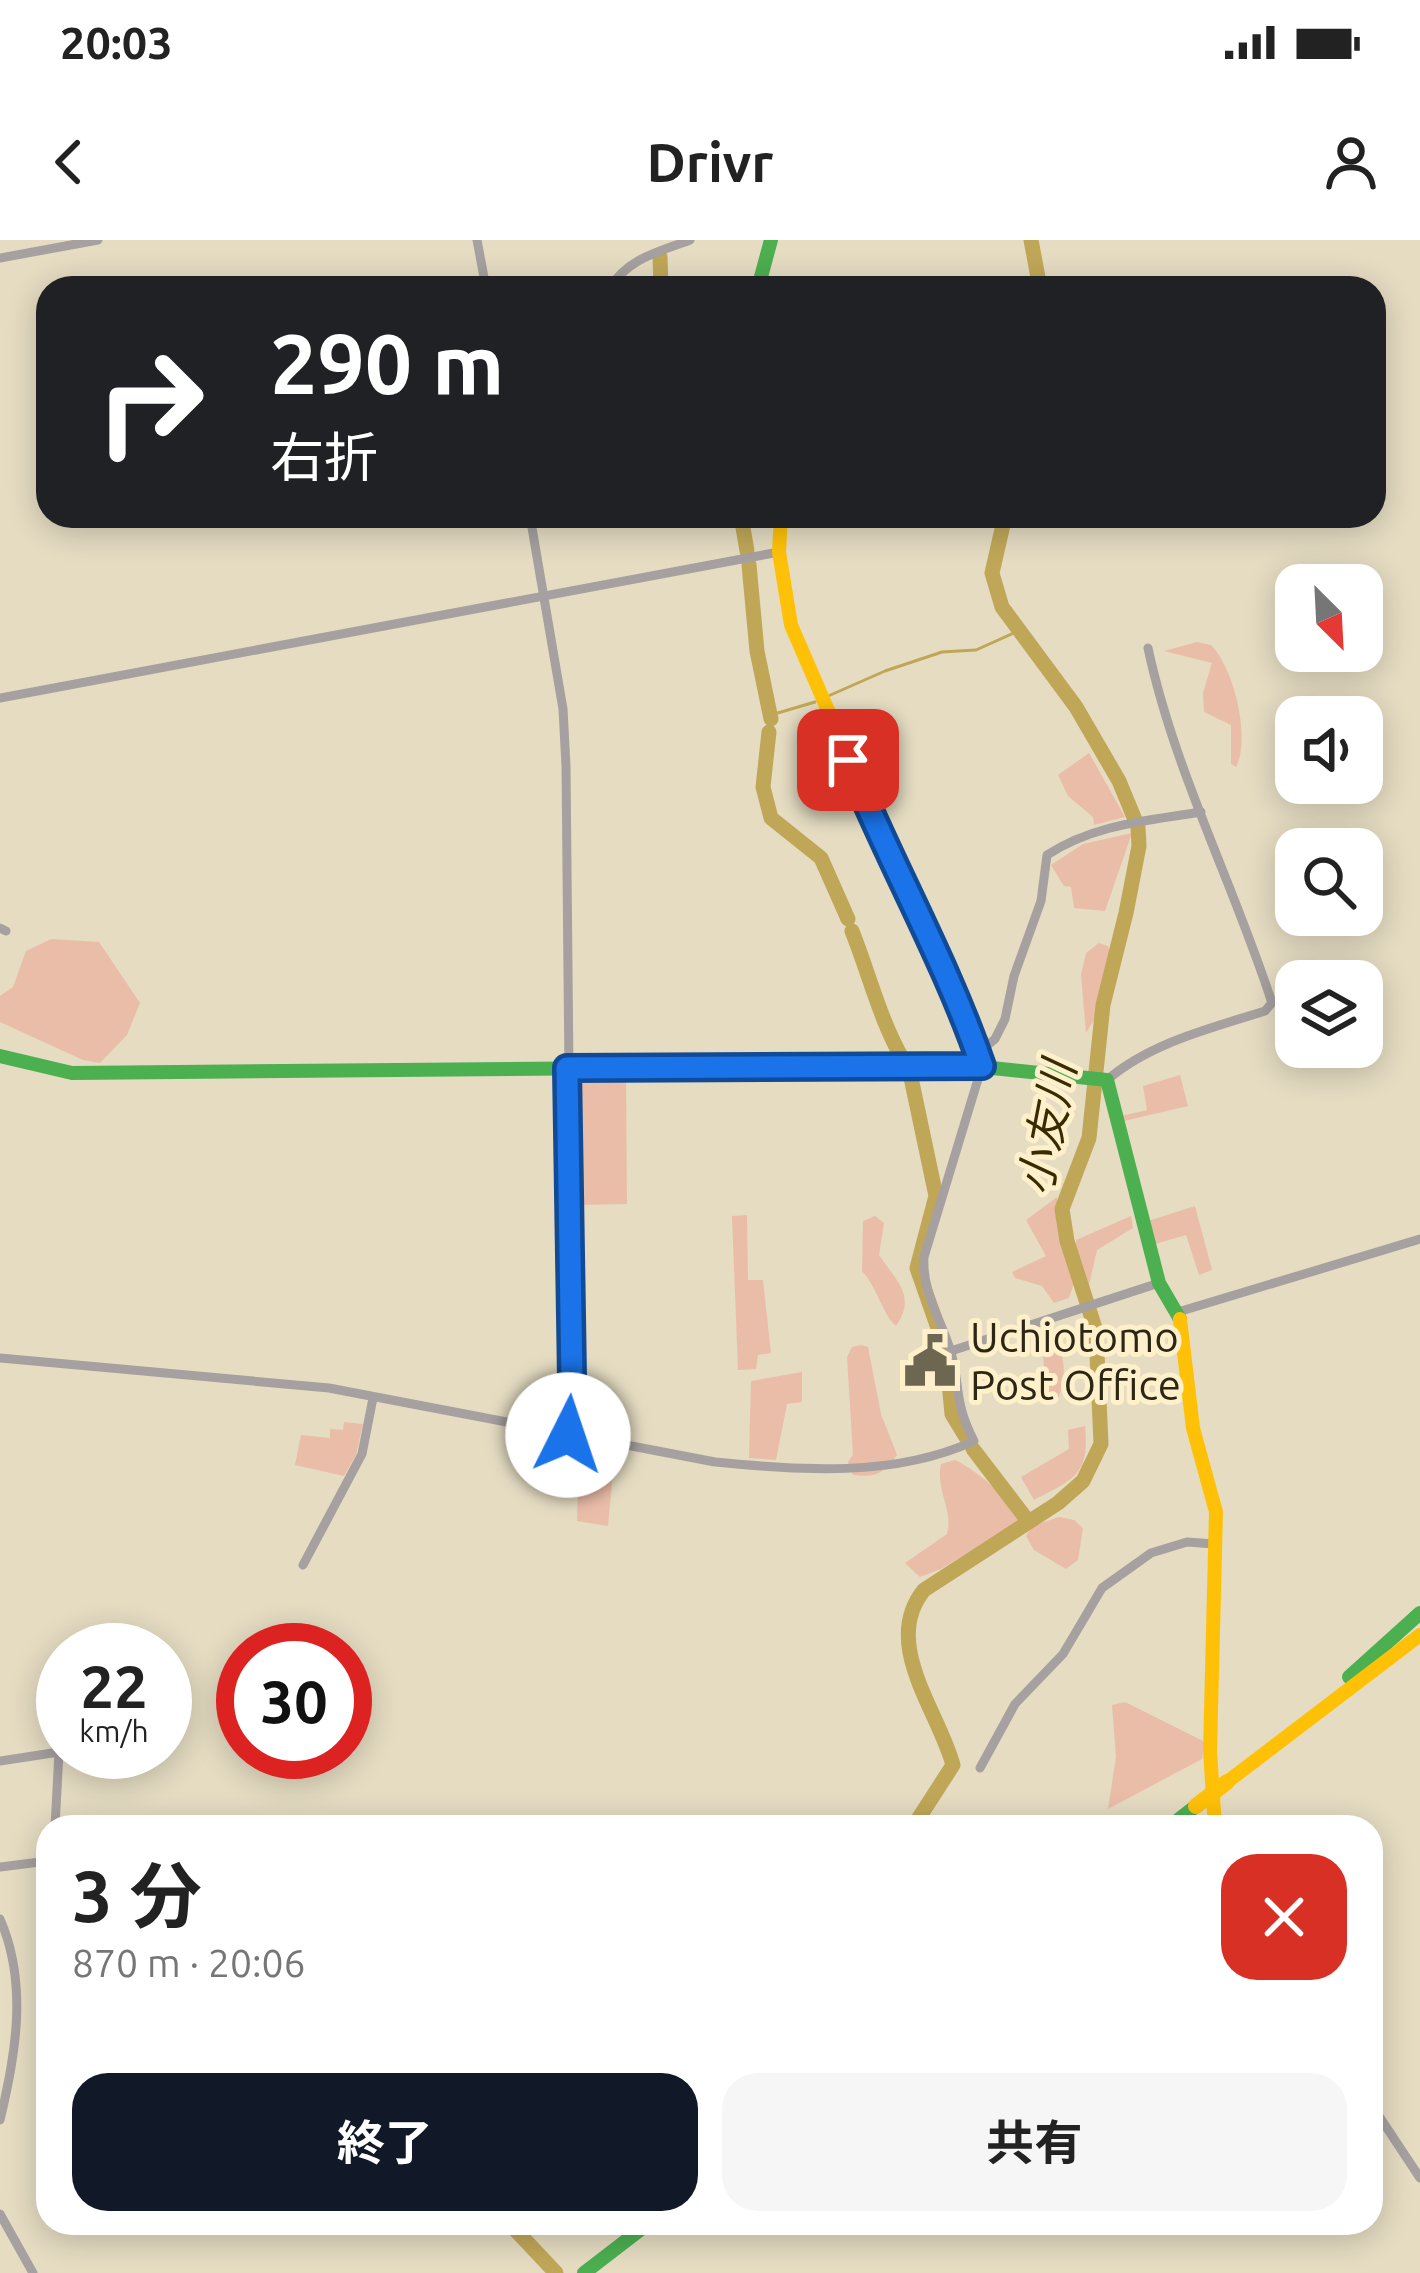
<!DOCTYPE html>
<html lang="ja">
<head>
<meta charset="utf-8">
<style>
  :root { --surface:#fff; --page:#f6f6f6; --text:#222; --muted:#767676; --accent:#111827 }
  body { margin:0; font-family:Ubuntu,"Noto Sans JP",sans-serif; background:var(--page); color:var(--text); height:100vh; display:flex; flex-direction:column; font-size:45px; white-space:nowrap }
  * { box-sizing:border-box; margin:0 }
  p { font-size:39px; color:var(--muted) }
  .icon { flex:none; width:66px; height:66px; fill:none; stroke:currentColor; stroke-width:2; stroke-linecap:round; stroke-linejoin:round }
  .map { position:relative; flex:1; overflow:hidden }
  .drawer { position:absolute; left:36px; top:1575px; width:1347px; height:420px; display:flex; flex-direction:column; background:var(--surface); border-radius:36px; box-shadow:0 6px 30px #0003 }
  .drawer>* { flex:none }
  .guide { position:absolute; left:36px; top:36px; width:1350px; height:252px; border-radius:36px; box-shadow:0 6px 30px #0003; background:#202124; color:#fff; overflow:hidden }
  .needle { width:78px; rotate:156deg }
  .fabs { position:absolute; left:1275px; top:324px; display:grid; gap:24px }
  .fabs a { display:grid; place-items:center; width:108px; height:108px; border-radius:24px; background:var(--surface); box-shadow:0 6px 30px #0003; font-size:60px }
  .speed { position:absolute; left:36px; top:1383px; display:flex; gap:24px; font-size:60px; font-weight:700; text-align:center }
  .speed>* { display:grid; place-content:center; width:156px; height:156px; border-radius:50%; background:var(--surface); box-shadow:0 6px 30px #0003; line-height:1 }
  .speed small { font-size:30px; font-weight:400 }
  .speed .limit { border:18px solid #d22; background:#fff; color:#111 }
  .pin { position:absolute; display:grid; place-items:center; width:102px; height:102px; color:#fff; margin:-51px; border-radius:24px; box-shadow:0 6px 18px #0006 }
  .me { position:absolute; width:132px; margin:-66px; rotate:4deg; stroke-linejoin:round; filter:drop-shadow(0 0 9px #0008) }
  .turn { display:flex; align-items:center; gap:42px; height:252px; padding:0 36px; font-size:54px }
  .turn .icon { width:156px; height:156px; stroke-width:2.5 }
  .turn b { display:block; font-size:84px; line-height:102px }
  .round { display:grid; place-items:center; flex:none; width:126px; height:126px; border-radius:36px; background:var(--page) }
  .overview { display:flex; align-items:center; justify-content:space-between; height:204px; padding:0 36px }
  h1 { font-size:72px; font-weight:700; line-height:90px }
  .primary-button { display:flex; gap:24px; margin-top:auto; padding:24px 36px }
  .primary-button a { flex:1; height:138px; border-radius:36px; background:var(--accent); color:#fff; font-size:48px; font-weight:700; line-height:138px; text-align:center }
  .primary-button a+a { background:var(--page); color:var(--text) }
  .status { display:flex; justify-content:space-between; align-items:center; height:84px; padding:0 60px; background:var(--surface); direction:ltr }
  .status svg { height:33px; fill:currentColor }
  header { display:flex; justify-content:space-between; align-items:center; height:156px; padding:0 36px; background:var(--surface); font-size:54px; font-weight:700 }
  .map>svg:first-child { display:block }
  .green { fill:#eabda9 }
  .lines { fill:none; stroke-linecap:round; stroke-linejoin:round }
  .stream { stroke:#c0a758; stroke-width:3 }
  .river { stroke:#c0a758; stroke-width:15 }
  .street { stroke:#a6a0a0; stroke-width:9 }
  .fast { stroke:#4caf50; stroke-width:14 }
  .slow { stroke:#ffc107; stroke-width:14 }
  .slow-bridge { stroke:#ffc107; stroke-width:16 }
  .route-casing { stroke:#114b97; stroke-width:30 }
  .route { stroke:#1a73e8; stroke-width:21 }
  .labels { text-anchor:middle; stroke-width:10; stroke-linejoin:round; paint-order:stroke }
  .poi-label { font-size:42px; fill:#2c2614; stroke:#fdf0cb; text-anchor:start }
  .water-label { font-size:45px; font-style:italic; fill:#382b00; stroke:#fdf0cb }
</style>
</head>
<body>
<div class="status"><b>20:03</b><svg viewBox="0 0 49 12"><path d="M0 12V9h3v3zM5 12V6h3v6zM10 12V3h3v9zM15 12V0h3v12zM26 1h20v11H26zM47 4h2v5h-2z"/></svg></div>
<header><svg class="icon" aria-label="back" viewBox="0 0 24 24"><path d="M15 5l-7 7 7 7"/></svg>Drivr<svg class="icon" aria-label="person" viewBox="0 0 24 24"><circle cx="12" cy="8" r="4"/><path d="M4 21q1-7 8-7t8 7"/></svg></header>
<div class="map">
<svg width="1420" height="2033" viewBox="0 0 1420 2033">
  <rect width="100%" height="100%" fill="#e5dcc2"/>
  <g class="green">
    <path d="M1197 402 1211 405C1234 428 1251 498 1236 527L1231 524V485L1204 472 1203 453 1212 423 1164 411Z"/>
    <polygon points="1089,513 1125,577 1094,585 1093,577 1068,556 1058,535"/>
    <polygon points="1132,593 1105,671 1074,668 1071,647 1064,646 1051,625 1083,604"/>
    <polygon points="51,699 99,702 140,763 127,795 100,823 83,820 0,782 0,756 13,747 26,711"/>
    <polygon points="1099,703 1108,706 1110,713 1094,780 1086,793 1081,735 1086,713"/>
    <polygon points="1180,835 1188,866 1124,881 1121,876 1147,870 1143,846"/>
    <polygon points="626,840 627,964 578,965 577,841"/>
    <polygon points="1057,957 1057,984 1075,1040 1069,1058 1054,1063 1042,1046 1015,1038 1012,1032 1046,1016 1026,980"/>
    <polygon points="1195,966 1212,1030 1199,1035 1186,995 1152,1005 1145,982"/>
    <polygon points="747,975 748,1040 763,1040 771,1113 758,1115 756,1129 738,1130 732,976"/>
    <path d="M875 976 884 983 879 1015C896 1041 917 1055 896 1086 884 1077 877 1047 862 1031L863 981Z"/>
    <polygon points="1131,976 1133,988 1097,1010 1089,1045 1076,1016 1076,1000"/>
    <path d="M1052 1098C1067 1114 1066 1139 1058 1159H1038L1026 1154 1044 1137 1043 1104Z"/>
    <path d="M861 1105 868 1107 881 1174 897 1215C884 1233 876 1238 853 1235L848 1222 853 1215 847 1117 852 1107Z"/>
    <polygon points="802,1132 802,1162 787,1164 776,1220 749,1218 751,1141"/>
    <polygon points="344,1182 363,1184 356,1215 344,1236 295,1225 301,1195 330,1198 330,1189 343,1190"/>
    <path d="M1085 1186C1090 1235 1074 1239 1034 1260L1021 1237 1069 1209 1068 1190Z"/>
    <polygon points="599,1208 615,1210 608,1286 577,1281 578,1251 593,1252"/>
    <path d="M955 1220C976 1230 1014 1260 1018 1282L941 1329 920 1337 905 1323 947 1294C954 1270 935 1250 941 1224Z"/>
    <polygon points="1059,1277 1074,1280 1083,1288 1078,1320 1066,1329 1034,1310 1026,1296 1032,1286"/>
    <polygon points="1125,1462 1205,1502 1202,1519 1108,1569 1116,1517 1112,1465"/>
  </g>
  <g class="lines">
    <g class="stream">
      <polyline points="826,457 885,431 942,412 976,410 1018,391"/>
      <polyline points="771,475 815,462"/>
    </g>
    <g class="river">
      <polyline points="1031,0 1040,48"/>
      <polyline points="660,17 661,48"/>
      <polyline points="741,276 747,311"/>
      <polyline points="749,325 757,411 771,479"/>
      <polyline points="769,492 763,547 771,578 821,618 848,679"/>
      <path d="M852 691C869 734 880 779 902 818"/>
      <polyline points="910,833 936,956 917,1028 946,1111 952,1174 966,1197"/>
      <polyline points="973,1209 1028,1281"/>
      <path d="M913 1587 953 1525C938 1470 881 1403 924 1350L1058 1263 1083 1241 1101 1204 1096 1091 1067 1001 1062 969 1089 898 1103 765 1126 673 1139 606 1138 587 1119 541 1076 467 1002 367 992 333 1005 276"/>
      <polyline points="509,1983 556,2033"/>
    </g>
    <g class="street">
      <polyline points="477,0 486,48"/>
      <polyline points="0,18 98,0"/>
      <path d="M610 48C628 18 659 12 690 0"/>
      <polyline points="530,276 563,469 566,526 572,1139 568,1195"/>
      <polyline points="0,458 779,312"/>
      <polyline points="0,688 6,691"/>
      <path d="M978 813 995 799 1005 779 1014 736 1041 661 1047 615C1095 584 1146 581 1201 572"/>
      <path d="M1107 840C1150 803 1211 788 1265 771L1272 763C1234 645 1174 530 1148 408"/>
      <polyline points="1178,1072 1420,999"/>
      <polyline points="951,1111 1159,1043"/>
      <path d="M0 1118 329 1148 715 1222C801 1230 893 1238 974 1201 953 1161 961 1145 950 1109 940 1077 922 1052 924 1017L982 826"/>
      <polyline points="303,1325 362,1214 373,1158"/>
      <polyline points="0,1521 59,1512 55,1587"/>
      <polyline points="980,1528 1015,1464 1063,1414 1102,1348 1151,1313 1187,1302 1214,1304"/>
      <polyline points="0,1627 48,1621"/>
      <path d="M0 1679C28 1743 16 1814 0 1880"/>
      <polyline points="1371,1864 1420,1938"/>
      <polyline points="0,1974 33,2033"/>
    </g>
    <g class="fast">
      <polyline points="758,48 771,0"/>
      <polyline points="0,816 72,833 964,825 1107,840 1159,1043 1180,1079"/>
      <polyline points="1349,1437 1420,1373"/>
      <polyline points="1169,1587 1196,1566"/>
      <polyline points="584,2033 649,1983"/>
    </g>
    <g class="slow">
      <polyline points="781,276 779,312 791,385 982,826"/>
      <polyline points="1180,1079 1193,1188 1216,1272 1210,1511 1215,1587"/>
      <polyline points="1227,1542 1420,1395"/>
    </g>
    <polyline class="slow-bridge" points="1196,1566 1227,1542"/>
  </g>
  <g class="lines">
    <g class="route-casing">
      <path id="route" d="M568 1195 572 1138 567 828 982 826C946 721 890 623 848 520"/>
    </g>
    <use href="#route" class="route"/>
  </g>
  <defs>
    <g id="civic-bare" transform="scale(4.14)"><path d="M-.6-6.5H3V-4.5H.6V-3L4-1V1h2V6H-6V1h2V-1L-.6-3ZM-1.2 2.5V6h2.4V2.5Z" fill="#6d6651" stroke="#fdf0cb" stroke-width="2.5" paint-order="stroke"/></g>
  </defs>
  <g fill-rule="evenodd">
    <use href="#civic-bare" x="930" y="1121"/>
  </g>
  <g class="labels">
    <g class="poi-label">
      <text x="970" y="1112">Uchiotomo<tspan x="970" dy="48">Post Office</tspan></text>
    </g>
    <g class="water-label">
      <text transform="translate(1047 888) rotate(-79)" y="16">小友川</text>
    </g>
  </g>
</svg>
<div class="fabs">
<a><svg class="needle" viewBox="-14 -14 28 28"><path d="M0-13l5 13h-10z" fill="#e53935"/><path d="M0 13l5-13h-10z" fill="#767676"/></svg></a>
<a><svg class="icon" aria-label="sound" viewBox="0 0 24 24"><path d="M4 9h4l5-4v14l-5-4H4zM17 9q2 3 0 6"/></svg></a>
<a><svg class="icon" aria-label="search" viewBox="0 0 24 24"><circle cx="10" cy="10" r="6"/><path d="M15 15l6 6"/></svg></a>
<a><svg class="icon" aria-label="layers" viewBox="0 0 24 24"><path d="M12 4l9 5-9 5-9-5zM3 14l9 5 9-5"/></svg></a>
</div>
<div class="speed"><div>22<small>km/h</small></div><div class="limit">30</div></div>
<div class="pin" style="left:848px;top:520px;background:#d93025"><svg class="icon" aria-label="arrive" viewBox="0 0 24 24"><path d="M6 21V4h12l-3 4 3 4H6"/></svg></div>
<svg class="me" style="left:568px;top:1195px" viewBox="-20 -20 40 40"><circle r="19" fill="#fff"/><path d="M0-13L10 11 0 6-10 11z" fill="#1a73e8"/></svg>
<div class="guide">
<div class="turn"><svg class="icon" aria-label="right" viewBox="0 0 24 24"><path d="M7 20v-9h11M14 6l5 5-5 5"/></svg><div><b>290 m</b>右折</div></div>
</div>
<section class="drawer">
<div class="overview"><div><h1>3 分</h1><p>870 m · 20:06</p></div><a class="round" style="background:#d93025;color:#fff"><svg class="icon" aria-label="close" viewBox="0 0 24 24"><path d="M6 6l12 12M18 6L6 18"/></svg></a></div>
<div class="primary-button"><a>終了</a><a>共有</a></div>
</section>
</div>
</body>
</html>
